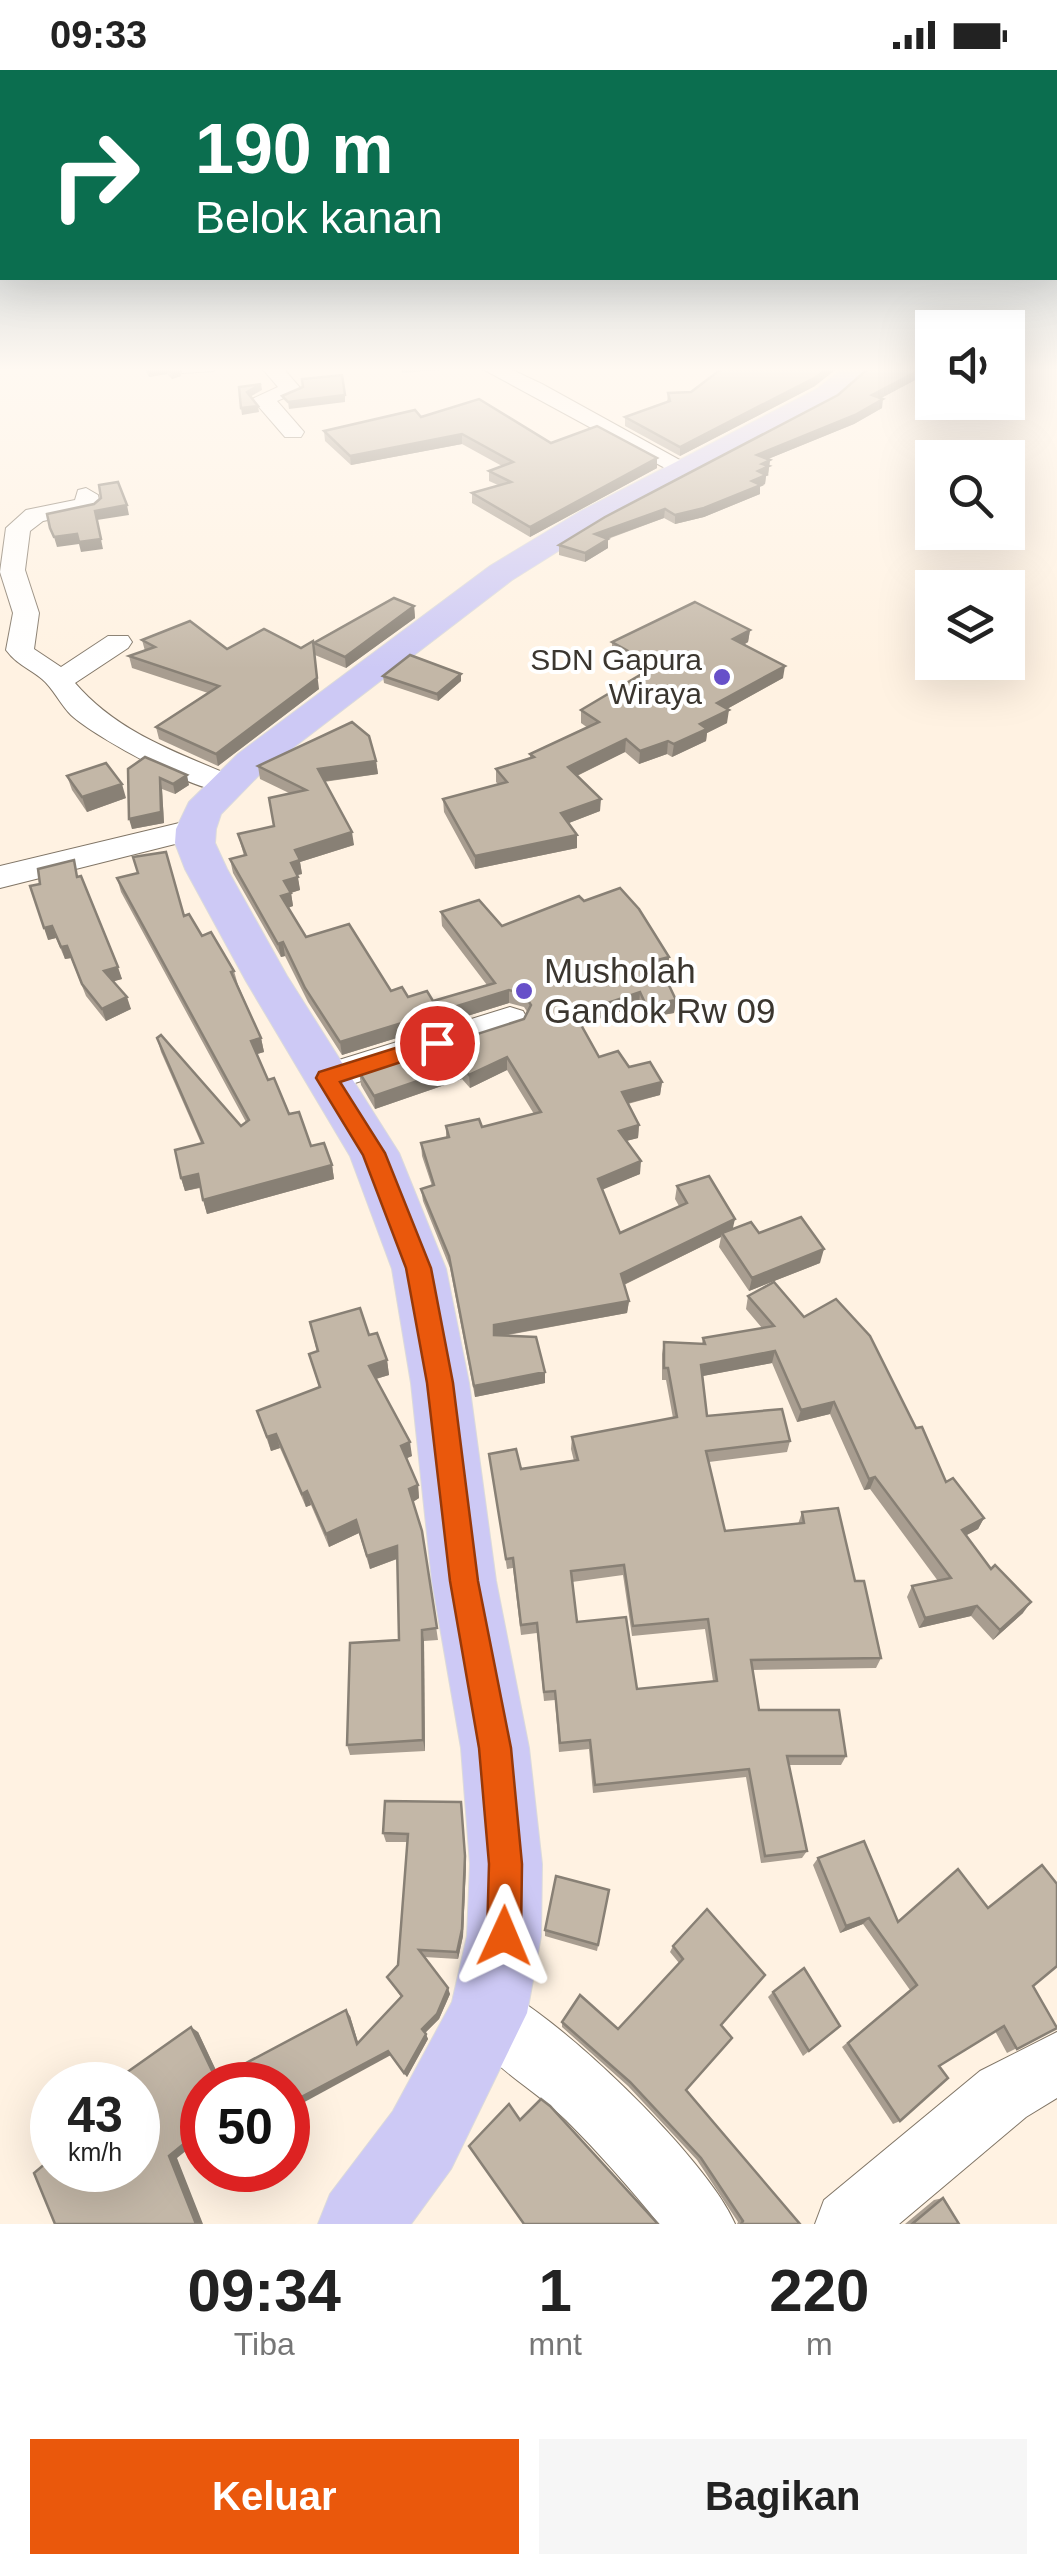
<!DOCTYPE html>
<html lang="id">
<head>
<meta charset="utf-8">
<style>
  :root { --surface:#fff; --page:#f6f6f6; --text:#222; --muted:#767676; --accent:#ea580c }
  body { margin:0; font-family:Arial,sans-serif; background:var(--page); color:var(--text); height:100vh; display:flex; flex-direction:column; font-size:38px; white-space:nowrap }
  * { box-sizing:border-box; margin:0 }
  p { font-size:32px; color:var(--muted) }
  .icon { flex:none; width:55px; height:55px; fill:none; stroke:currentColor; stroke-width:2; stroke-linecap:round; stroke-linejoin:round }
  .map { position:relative; height:2154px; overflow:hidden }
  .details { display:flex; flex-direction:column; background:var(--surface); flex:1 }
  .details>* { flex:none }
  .hud { position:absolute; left:0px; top:0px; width:1058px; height:210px; box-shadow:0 10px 40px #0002; background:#0b6e4f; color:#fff; overflow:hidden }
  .buttons { position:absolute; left:915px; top:240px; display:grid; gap:20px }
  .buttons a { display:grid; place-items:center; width:110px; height:110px; border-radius:0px; background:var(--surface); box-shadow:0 10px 40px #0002; font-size:50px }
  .speed { position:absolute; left:30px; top:1992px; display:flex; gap:20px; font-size:50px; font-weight:700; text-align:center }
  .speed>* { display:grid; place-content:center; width:130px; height:130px; border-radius:50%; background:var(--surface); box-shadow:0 10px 40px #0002; line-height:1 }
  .speed small { font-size:25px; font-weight:400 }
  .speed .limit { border:15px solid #d22; background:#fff; color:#111 }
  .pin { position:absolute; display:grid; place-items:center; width:85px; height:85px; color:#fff; margin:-42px; border:5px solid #fff; border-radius:50%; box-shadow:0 2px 10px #0007 }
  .me { position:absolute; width:110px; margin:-55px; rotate:1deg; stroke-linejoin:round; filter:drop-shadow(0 0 8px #0008) }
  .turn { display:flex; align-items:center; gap:35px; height:210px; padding:0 30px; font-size:45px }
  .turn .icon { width:130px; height:130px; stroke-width:2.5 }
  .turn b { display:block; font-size:70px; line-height:85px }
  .eta { display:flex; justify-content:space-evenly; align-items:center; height:170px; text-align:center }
  .eta b { font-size:60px; font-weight:700; line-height:70px }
  .button { display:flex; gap:20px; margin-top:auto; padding:20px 30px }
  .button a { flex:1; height:115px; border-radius:0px; background:var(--accent); color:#fff; font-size:40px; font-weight:700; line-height:115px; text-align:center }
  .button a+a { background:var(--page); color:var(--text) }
  .status { display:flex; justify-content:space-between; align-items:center; height:70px; padding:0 50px; background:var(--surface); direction:ltr }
  .status svg { height:28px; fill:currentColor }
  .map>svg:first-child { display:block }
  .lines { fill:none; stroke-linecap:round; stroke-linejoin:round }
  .minor-casing { stroke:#807566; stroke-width:2 }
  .major-casing { stroke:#dcdbda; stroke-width:2 }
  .minor { fill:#fff; fill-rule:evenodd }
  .major { fill:#cdc9f5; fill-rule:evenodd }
  .wall { fill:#a89d90; fill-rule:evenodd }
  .shaded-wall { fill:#888075 }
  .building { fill:#c3b7a7; stroke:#888075; stroke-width:2.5; fill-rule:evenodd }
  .route { fill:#ea580c; stroke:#983908; stroke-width:2.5 }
  .poi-dot { fill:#6750c9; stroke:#fff; stroke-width:4 }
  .labels { text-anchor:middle; stroke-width:8; stroke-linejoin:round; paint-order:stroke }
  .far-poi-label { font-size:30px; fill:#3b362f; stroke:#fff; text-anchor:end }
  .poi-label { font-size:35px; fill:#3b362f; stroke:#fff; text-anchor:start }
</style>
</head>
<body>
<div class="status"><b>09:33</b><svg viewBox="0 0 49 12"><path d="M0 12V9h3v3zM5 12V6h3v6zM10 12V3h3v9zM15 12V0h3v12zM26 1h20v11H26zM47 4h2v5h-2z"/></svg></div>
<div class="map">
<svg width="1057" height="2154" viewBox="0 0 1057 2154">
  <rect width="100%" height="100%" fill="#fff2e2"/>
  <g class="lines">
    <g class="minor-casing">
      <g id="minor">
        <polygon points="180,297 217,297 214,301 182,303"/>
        <polygon points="261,297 282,297 302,320 277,331 304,362 301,367 285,367 252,329 278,317"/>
        <polygon points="479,297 506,297 542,314 696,399 684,406 676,404"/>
        <path d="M86 418 98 425 100 435 96 440 43 451 30 461 25 500 39 543 34 579 61 597 108 566H128L132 572 128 578 75 613C118 663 178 683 237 708L241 715 237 722C206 729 96 668 71 645 60 634 53 618 42 609 29 598 17 595 6 580L13 543 0 502 6 458 26 440 75 430 78 420Z"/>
        <polygon points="196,749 207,752 212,759 207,766 0,818 0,796"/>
        <polygon points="510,937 523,941 528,950 523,959 327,1022 313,1018 308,1008 313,998"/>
        <path d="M488 1912C553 1939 708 2089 735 2154H659C630 2118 599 2083 566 2050 531 2016 476 1989 457 1943L466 1921Z"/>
        <polygon points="1057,1962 1057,2028 1026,2047 899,2154 815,2154 824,2130 980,2001"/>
      </g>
    </g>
    <g class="major-casing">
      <polygon id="major" points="845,297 874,297 835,331 603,453 512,510 264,700 221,744 216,759 215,773 227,799 287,906 399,1083 446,1199 469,1313 496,1511 529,1678 542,1794 541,1866 527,1943 451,2099 411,2154 318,2154 330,2124 393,2041 452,1932 467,1866 470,1794 461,1678 432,1511 411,1313 392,1199 350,1086 246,911 185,799 175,773 176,759 189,732 238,684 490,496 581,441 817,319"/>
    </g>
    <use href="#minor" class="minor"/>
    <use href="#major" class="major"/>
  </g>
  <g class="wall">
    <polygon points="143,297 178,297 181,306 172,309 167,304 149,307"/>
    <polygon points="399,297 442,297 442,300 402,303"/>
    <polygon points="932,297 932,301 881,328 882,338 854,354 768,389 770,390 768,405 766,406 765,414 760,416 760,424 704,447 675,454 664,448 608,469 608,478 585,492 559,485 559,475 838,325"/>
    <polygon points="815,316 680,386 625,356 625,347 667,332 668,323"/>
    <polygon points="421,347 551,373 657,398 530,467 472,433 472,423 498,415 489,411 489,401 502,396 462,374 351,395 325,371 324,361"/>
    <polygon points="414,536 415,548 346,598 315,585 314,573"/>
    <polygon points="750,560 748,572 745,574 783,608 727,639 727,653 707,663 706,671 672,687 667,684 639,694 625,682 577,706 600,741 569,753 577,765 577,778 475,799 444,742 443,729 498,714 496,712 496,699 530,688 530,684 588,658 581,653 581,640 644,603 612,585 612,572"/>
    <polygon points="142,570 227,579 319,619 218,696 159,669 156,657 208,623 132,598 129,586 145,581"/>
    <polygon points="461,604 461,611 438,631 384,613 383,606"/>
    <polygon points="376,691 378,704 324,712 354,775 300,792 302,804 297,805 300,820 291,823 293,836 288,838 306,867 391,921 408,927 433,931 487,915 442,856 441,842 502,856 584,831 669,887 668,900 663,901 676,930 674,943 645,948 639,935 581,955 599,987 629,997 662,1012 660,1025 628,1034 639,1055 638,1068 626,1071 640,1104 602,1119 620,1163 679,1136 675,1129 677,1116 733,1159 759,1163 820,1193 749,1221 719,1177 721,1167 624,1215 629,1231 627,1243 503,1266 545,1313 475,1327 450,1198 423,1131 421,1119 432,1116 422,1086 421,1073 446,1067 446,1056 482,1057 534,1044 507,1000 470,1018 462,1009 375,1039 361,1015 359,1002 524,949 528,943 524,937 509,933 342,985 308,932 285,886 281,887 233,803 230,789 244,786 238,764 274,756 289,723 260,709 258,696"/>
    <polygon points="128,699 189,715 175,724 162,719 164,753 132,759"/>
    <polygon points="67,706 126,728 87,742 72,720"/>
    <polygon points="79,806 122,909 113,911 131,939 106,951 86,926 71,888 65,889 56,868 48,870"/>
    <polygon points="117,808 184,846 234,901 238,915 261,968 264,982 257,984 268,1010 311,1076 332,1095 334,1109 207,1144 200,1118 185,1121 181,1108 201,1073 161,982 157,968 241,1056 246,1052 121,822"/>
    <path d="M748 1226 804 1247 916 1358 946 1412 984 1448 978 1459 966 1465 1023 1543 993 1570 971 1546 919 1558 907 1527 912 1516 938 1511 870 1419 864 1420 830 1344 797 1352 772 1293 702 1306 707 1346 790 1371 787 1382 709 1392 725 1461 798 1454 802 1442 855 1511 881 1588 876 1598 752 1600 759 1640 846 1686 841 1695H789L807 1781 802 1788 761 1793 746 1707 593 1723 589 1679 559 1682 555 1630 544 1631 537 1563 521 1565 513 1498 507 1499 489 1384 521 1399 574 1391 571 1379 572 1367 673 1348 666 1310H662V1284L664 1272 702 1274 703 1268 762 1258 746 1239ZM623 1505 632 1566 705 1559 713 1611 637 1619 577 1552 572 1512Z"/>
    <polygon points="310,1252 369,1265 387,1290 389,1305 376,1309 412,1386 406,1388 418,1415 419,1428 413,1432 422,1461 438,1570 424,1571 425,1681 350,1685 347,1675 399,1570 397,1489 370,1499 359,1463 329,1477 311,1435 306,1437 280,1378 271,1381 257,1341 319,1317 309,1284 317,1282"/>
    <polygon points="385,1731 466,1794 463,1866 458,1889 424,1887 450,1924 439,1949 425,1963 428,1969 407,2007 391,1985 288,2015 202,2015 177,2088 52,2100 198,1962 219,2007 350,1946 358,1972 401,1927 387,1907 398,1895 407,1772 386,1772 383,1763"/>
    <polygon points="818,1788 898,1852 1033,1916 1057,1958 1007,1983 995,1961 939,1996 900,2051 893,2054 842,1977 910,1920 863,1854 840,1863 813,1795"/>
    <polygon points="609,1820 597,1881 545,1866 545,1860"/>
    <polygon points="707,1839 721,1955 686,2020 800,2154 737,2154 738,2152 697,2090 628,2016 562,1957 562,1952 618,1959 679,1893 670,1882 673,1876"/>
    <polygon points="773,1922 840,1956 803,1986 768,1927"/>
    <polygon points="943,2128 959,2154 905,2154 934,2130"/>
  </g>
  <g class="shaded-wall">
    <polygon points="829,297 839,297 815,316 680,386 680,377"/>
    <polygon points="925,297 932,297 932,301 870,334 872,325"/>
    <polygon points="166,298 167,304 149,307 148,300"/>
    <polygon points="180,300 181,306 172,309 171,302"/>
    <polygon points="261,314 262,320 248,328 247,322"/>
    <polygon points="345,325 345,332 289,339 288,332"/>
    <polygon points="883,329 882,338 854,354 756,394 757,385"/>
    <polygon points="258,336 259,342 242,345 241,338"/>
    <polygon points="462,364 462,374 351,395 350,386"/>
    <polygon points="657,388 657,398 530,467 530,457"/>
    <polygon points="770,390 768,405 766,406 765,414 760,416 760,424 704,447 675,454 675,445 752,411 762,394"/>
    <polygon points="127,435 129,445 97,450 103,479 81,482 79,474 57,477 54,467 95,441"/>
    <polygon points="665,439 664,448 595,473 595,464"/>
    <polygon points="608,469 608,478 585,492 585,483"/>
    <polygon points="414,536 415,548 346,598 345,587"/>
    <polygon points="750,560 748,572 732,581 733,569"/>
    <polygon points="313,571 319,619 218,696 216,684"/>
    <polygon points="785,596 783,608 716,645 717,633"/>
    <polygon points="461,604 461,611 438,631 437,624"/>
    <polygon points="729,640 727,653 707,663 706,671 672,687 674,674 700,654"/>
    <polygon points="626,669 625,682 568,710 568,697"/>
    <polygon points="668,671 667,684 639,694 640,681"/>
    <polygon points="376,691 378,704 319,712 318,699"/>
    <polygon points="187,705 189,715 175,724 173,714"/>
    <polygon points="160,708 162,719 164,753 132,759 129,749"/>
    <polygon points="122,714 126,728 87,742 82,727"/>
    <polygon points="601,729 600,741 561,756 561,743"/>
    <polygon points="352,762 354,775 300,792 302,804 293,806 291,793 295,780"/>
    <polygon points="577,765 577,778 475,799 475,786"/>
    <polygon points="298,807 300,820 287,824 284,811"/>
    <polygon points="291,823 293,836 284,839 281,826"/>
    <polygon points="52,856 56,868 48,870 44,858"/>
    <polygon points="283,872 285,886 281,887 278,874"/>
    <polygon points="67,876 71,888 65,889 61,877"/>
    <polygon points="669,887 668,900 656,903 657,890"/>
    <polygon points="118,897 122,909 108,913 104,901"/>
    <polygon points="509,920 509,933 342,985 340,972"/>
    <polygon points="640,922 639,935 574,957 575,944"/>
    <polygon points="127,927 131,939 106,951 102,939"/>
    <polygon points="676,930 674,943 645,948 646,935"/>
    <polygon points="261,968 264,982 254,985 251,971"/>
    <polygon points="507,987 507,1000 470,1018 469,1005"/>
    <polygon points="461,996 462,1009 375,1039 374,1026"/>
    <polygon points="662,1012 660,1025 621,1035 622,1022"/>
    <polygon points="639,1055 638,1068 618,1073 619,1061"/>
    <polygon points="641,1091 640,1104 597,1122 598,1109"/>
    <polygon points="332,1095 334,1109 207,1144 203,1130"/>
    <polygon points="198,1104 202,1117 185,1121 181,1108"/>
    <polygon points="735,1149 732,1162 722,1163 721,1167 619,1217 621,1204"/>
    <polygon points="824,1179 820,1193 749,1221 752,1208"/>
    <polygon points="629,1231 627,1243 494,1267 494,1255"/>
    <polygon points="775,1281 772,1293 698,1307 701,1295"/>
    <polygon points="387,1290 389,1305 372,1310 369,1296"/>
    <polygon points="545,1302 545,1313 475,1327 474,1316"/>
    <polygon points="834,1332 830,1344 797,1352 801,1340"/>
    <polygon points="276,1364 280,1378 271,1381 267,1367"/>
    <polygon points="410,1372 412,1386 403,1390 401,1376"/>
    <polygon points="875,1407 870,1419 864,1420 869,1409"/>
    <polygon points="418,1415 419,1428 411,1433 409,1419"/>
    <polygon points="307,1421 311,1435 306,1437 302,1424"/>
    <polygon points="984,1448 978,1459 956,1471 962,1460"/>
    <polygon points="356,1450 359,1463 329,1477 326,1464"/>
    <polygon points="397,1476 399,1488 370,1499 367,1486"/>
    <polygon points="1031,1532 1023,1543 993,1570 1000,1560"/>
    <polygon points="977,1536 971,1546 919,1558 925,1548"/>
    <polygon points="422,1560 424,1571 425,1681 423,1670"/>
    <polygon points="462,1741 466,1794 463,1866 458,1889 457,1882"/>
    <polygon points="869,1848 863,1854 840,1863 846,1856"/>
    <polygon points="448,1918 450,1924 439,1949 424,1964 422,1959"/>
    <polygon points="346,1940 350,1946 360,1979 357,1974"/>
    <polygon points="191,1957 198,1962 222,2013 216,2009"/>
    <polygon points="426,1964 428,1969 407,2007 404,2003"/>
    <polygon points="388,1981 391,1985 288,2041 288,2034"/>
    <polygon points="202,2059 202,2068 177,2088 203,2154 196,2154 169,2086"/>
  </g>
  <g class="building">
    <polygon points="146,297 178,297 180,300 171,302 166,298 148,300"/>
    <polygon points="724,297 829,297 816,307 680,377 625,347 670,331 668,323 691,322"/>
    <polygon points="870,297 925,297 872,325 883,329 855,345 757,385 770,390 762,394 769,396 758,401 766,405 752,411 761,415 704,438 675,445 665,439 595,464 608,469 585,483 559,475 605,447 838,325"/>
    <polygon points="342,305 345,325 288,332 282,326 303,317 302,309"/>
    <polygon points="261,314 247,322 258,336 241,338 239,317"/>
    <polygon points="479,329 551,373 597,356 657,388 530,457 472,423 511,412 489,401 513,392 462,364 350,386 324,361 415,340 421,347"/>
    <polygon points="118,412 127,435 95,441 101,469 79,472 77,464 54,467 50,458 47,444 94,434 101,428 99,415"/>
    <polygon points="394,528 414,536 345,587 314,573"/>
    <polygon points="695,532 750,560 733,569 785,596 717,633 729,640 700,654 707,659 674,674 668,671 640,681 626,669 568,697 601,729 561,743 577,765 475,786 443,729 507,712 496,699 534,687 530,684 599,652 581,640 655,596 612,572"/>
    <polygon points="190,551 227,579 264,559 301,578 313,571 317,608 216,684 156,657 219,616 129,586 155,577 142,570"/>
    <polygon points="410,585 461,604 437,624 383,606"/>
    <polygon points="352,652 369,666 376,691 318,699 352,762 295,780 300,790 291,793 298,807 284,811 291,823 281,826 306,867 349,854 391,921 402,917 408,927 427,921 433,931 495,913 441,842 479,830 502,856 579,826 584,831 620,818 639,839 669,887 657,890 676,930 646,935 640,922 575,944 599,987 618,981 629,997 650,992 662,1012 622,1022 639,1055 619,1061 641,1091 598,1109 620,1163 687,1133 677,1116 709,1106 735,1149 621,1204 629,1231 494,1255 494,1265 536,1267 545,1302 474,1316 449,1186 421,1119 434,1115 421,1073 449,1067 446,1056 479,1049 482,1057 541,1042 507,987 469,1005 461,996 374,1026 359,1002 524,949 531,935 524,924 509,920 340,972 305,918 283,872 278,874 230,789 246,785 238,764 274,756 269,728 306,720 258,696"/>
    <polygon points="145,687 187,705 173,714 160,708 161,742 129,749 128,699"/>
    <polygon points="106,693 122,714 82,727 67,706"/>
    <polygon points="166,782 184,846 189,844 202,866 211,862 234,901 231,902 261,968 251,971 268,1010 274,1008 289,1044 299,1042 311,1076 324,1073 332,1095 203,1130 198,1104 181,1108 175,1080 203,1073 157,968 161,965 241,1056 249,1050 117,808 138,803 133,787"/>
    <polygon points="74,790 77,807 81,806 118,897 104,901 127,927 102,939 82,914 67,876 61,877 52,856 44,858 30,816 40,814 38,799"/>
    <polygon points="801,1147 824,1179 752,1208 722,1163 751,1152 759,1163"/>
    <path d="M774 1212 804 1247 836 1229 870 1266 916 1358 922 1357 946 1412 953 1408 984 1448 962 1460 991 1499 995 1495 1031 1532 1000 1560 977 1536 925 1548 912 1516 951 1508 875 1407 869 1409 834 1332 801 1340 775 1281 701 1295 707 1346 782 1339 790 1371 706 1381 725 1461 804 1453 802 1442 838 1438 855 1511H864L881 1588 751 1590 759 1640H839L846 1686H787L807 1781 765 1786 749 1699 595 1715 590 1670 560 1673 555 1621 544 1622 537 1553 521 1555 513 1488 506 1489 489 1384 516 1379 521 1399 578 1390 572 1367 677 1347 668 1298H664V1272L705 1274 703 1268 774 1256 748 1226ZM624 1495 633 1556 708 1549 717 1611 637 1619 626 1547 577 1552 571 1501Z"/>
    <polygon points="360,1238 369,1265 377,1263 387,1290 369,1296 410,1372 401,1376 418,1415 409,1419 422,1461 437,1558 422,1560 423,1670 347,1675 350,1573 399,1570 397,1476 367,1486 356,1450 326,1464 307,1421 302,1424 276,1364 267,1367 257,1341 320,1317 309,1284 318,1281 310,1252"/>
    <polygon points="385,1731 461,1732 465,1786 462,1859 457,1882 419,1880 448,1918 437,1944 422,1959 426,1964 404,2003 388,1981 288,2034 288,2015 202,2015 202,2059 169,2086 196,2154 55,2154 34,2103 52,2088 52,2100 138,2100 138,2015 109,2015 191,1957 216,2009 346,1940 357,1974 402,1926 387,1907 398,1895 408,1764 383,1763"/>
    <polygon points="864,1771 898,1852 958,1799 988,1838 1042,1795 1057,1814 1057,1896 1033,1916 1057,1958 1017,1979 1004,1956 939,1996 948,2008 900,2051 848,1973 917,1915 869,1848 846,1856 818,1788"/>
    <polygon points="556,1806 609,1820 598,1875 545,1860"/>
    <polygon points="707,1839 765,1905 721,1955 732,1968 686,2020 800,2154 741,2154 743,2151 701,2088 630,2012 562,1952 580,1925 618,1959 683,1889 673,1876"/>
    <polygon points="804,1898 840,1956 809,1981 773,1922"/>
    <polygon points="541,2029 550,2036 658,2154 524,2154 469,2076 509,2034 520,2050"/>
    <polygon points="943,2128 959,2154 912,2154"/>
  </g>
  <linearGradient id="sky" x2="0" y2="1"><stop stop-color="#9daeb6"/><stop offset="0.5" stop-color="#fff9f2"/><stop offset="1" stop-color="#fff9f2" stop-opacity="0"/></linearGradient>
  <rect width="1057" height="599" fill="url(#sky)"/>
  <polygon class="route" points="437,965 447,973 444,978 340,1012 385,1083 431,1198 453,1313 478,1511 511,1678 522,1794 521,1866 516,1878 504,1883 492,1878 487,1866 489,1794 479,1678 450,1511 427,1313 406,1198 363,1085 316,1008 319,1002"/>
  <g class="poi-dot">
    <circle cx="722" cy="607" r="10"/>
    <circle cx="524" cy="921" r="10"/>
  </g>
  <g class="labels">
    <g class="far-poi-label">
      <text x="702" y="600">SDN Gapura<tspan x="702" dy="34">Wiraya</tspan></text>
    </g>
    <g class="poi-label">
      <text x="544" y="913">Musholah<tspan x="544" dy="40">Gandok Rw 09</tspan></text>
    </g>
  </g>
</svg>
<div class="buttons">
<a><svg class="icon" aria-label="sound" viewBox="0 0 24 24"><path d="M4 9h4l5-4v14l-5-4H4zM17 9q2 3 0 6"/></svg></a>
<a><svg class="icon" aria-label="search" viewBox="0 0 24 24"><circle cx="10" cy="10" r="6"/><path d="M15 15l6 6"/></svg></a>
<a><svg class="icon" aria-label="layers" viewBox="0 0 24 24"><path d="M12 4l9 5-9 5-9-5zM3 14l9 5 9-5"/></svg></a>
</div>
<div class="speed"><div>43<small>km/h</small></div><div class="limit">50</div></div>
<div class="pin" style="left:437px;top:973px;background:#d93025"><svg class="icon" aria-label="arrive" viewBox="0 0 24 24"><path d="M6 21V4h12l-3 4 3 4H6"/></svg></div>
<svg class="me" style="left:504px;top:1866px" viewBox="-20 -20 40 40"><path d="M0-17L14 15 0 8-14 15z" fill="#ea580c" stroke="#fff" stroke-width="4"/></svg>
<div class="hud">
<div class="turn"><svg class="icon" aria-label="right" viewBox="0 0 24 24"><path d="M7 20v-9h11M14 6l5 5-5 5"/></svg><div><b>190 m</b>Belok kanan</div></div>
</div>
</div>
<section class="details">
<div class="eta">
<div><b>09:34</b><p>Tiba</p></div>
<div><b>1</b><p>mnt</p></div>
<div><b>220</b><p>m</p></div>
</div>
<div class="button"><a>Keluar</a><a>Bagikan</a></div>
</section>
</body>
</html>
